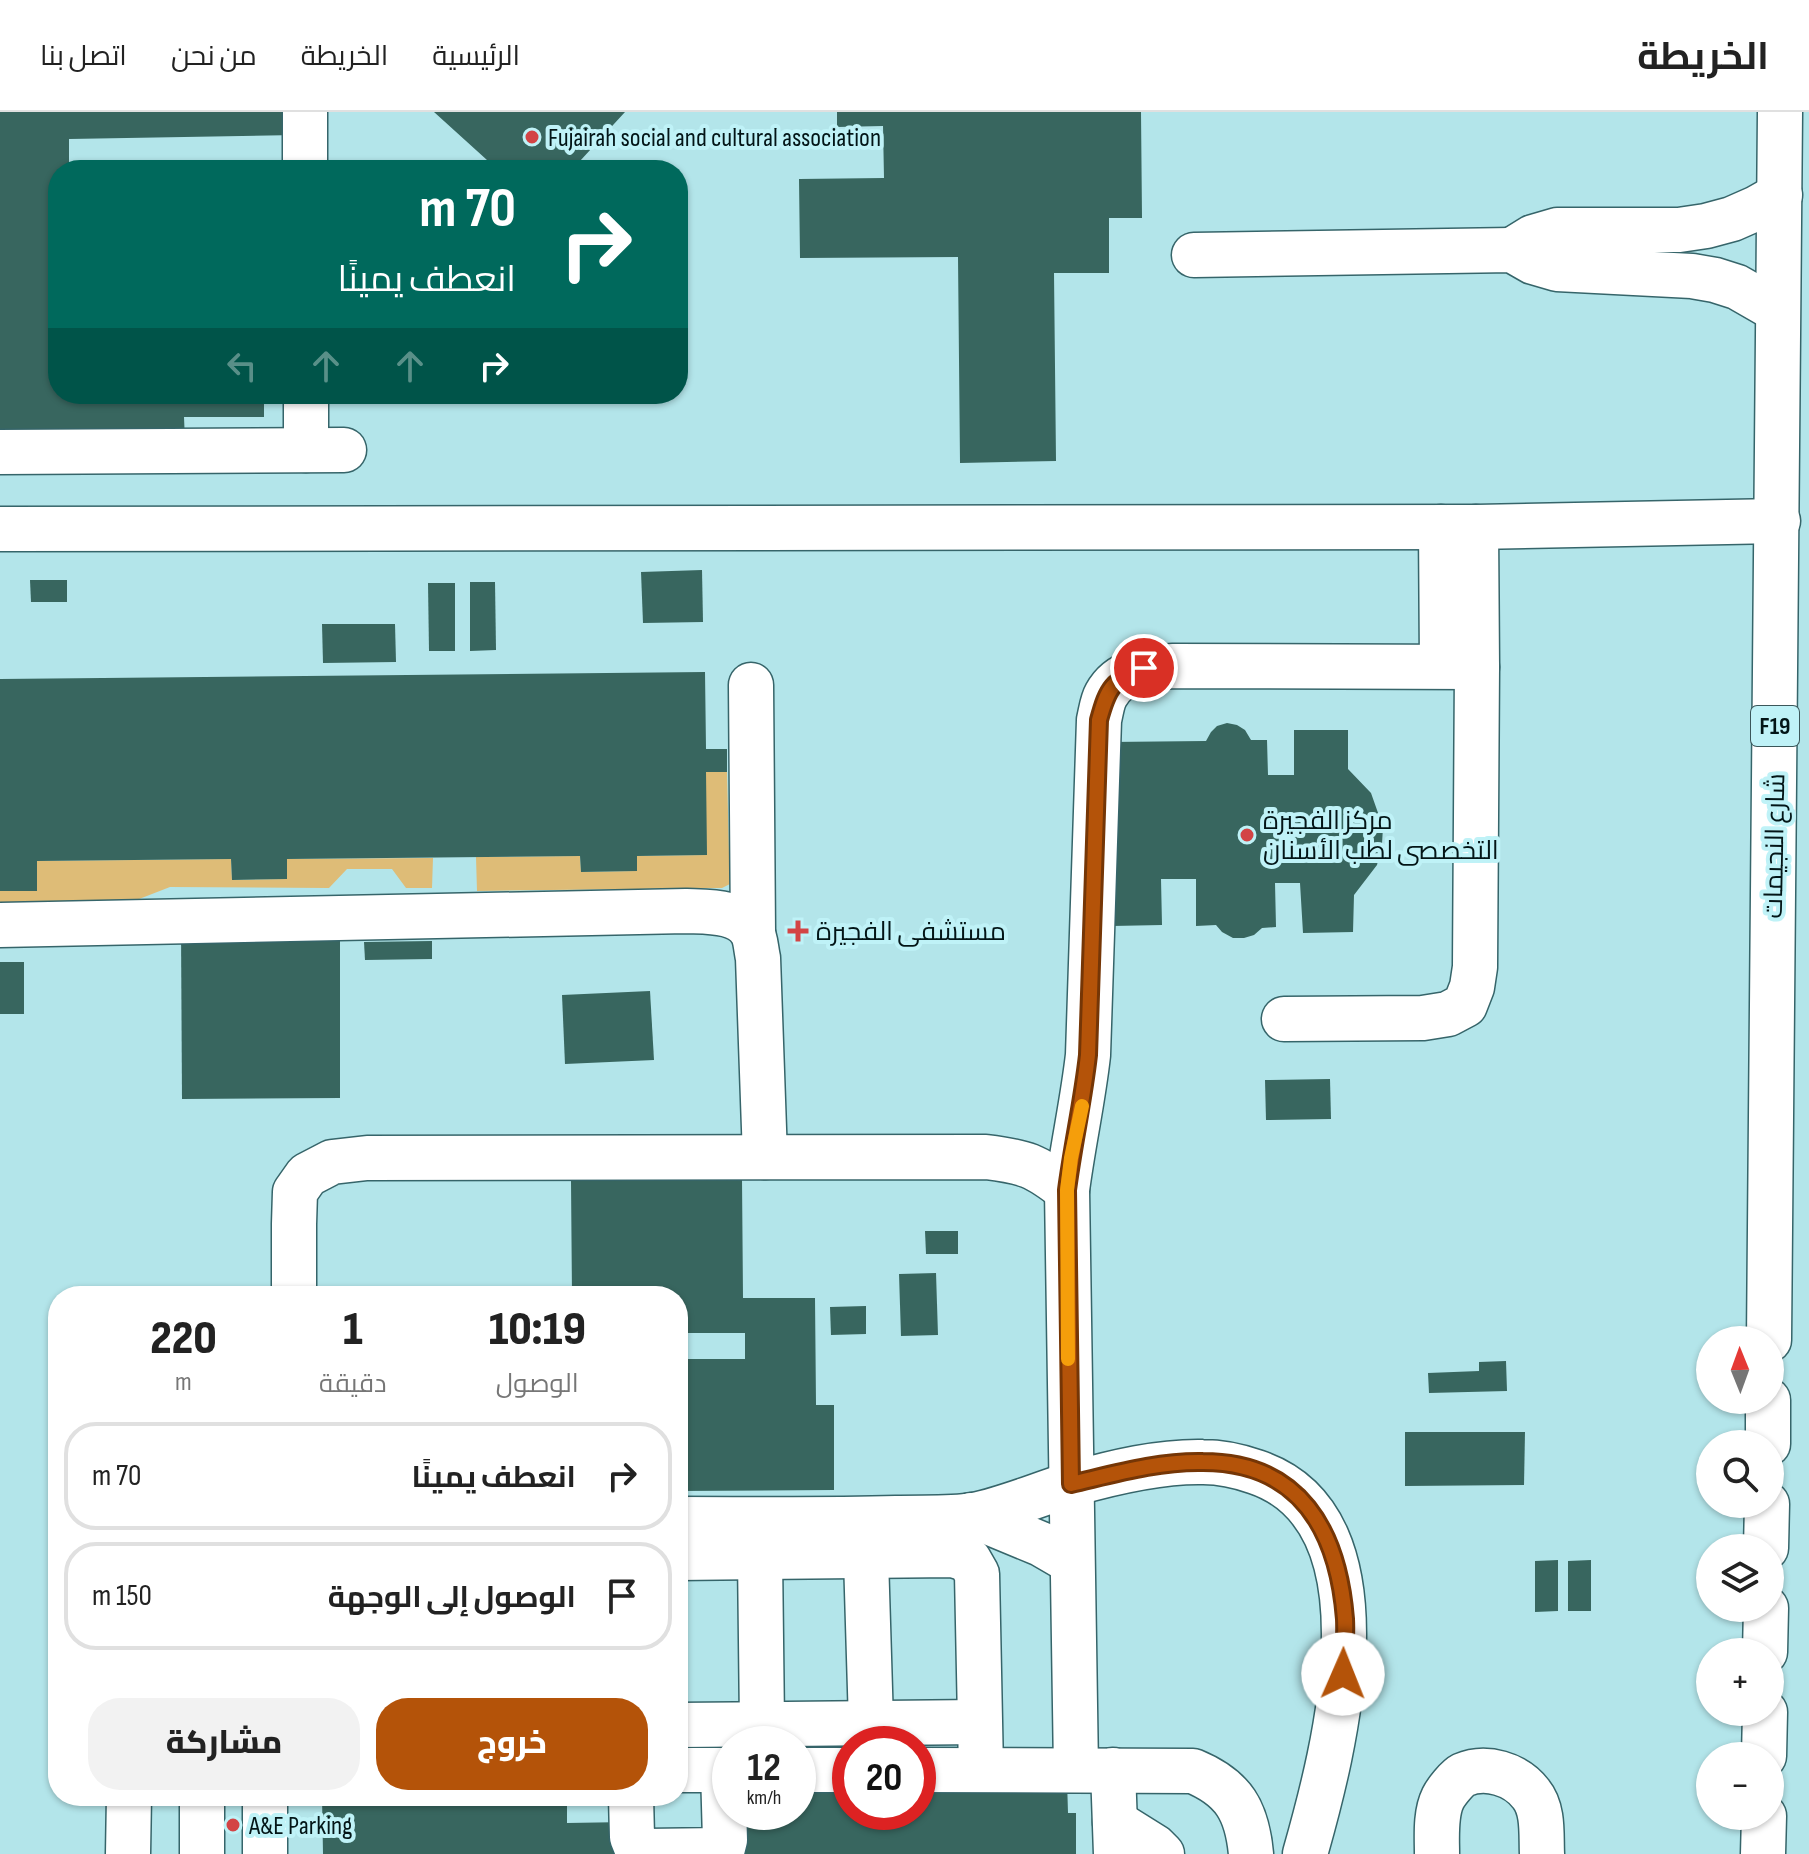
<!DOCTYPE html>
<html lang="ar">
<head>
<meta charset="utf-8">
<style>
  :root { --surface:#fff; --page:#f2f2f2; --text:#222; --muted:#767676; --line:#e0e0e0; --accent:#b45309 }
  body { margin:0; font-family:"Sofia Sans Condensed",Cairo,sans-serif; background:var(--page); color:var(--text); direction:rtl; height:100vh; display:flex; flex-direction:column; font-size:30px; white-space:nowrap }
  * { box-sizing:border-box; margin:0 }
  p { font-size:26px; color:var(--muted) }
  .icon { flex:none; width:44px; height:44px; fill:none; stroke:currentColor; stroke-width:2; stroke-linecap:round; stroke-linejoin:round }
  .map { position:relative; flex:1; overflow:hidden; direction:ltr }
  .side { position:absolute; left:48px; top:1174px; width:640px; height:520px; display:flex; flex-direction:column; background:var(--surface); border-radius:32px; box-shadow:0 2px 6px #0004; direction:rtl }
  .side>* { flex:none }
  .guide { position:absolute; left:48px; top:48px; width:640px; height:244px; border-radius:32px; box-shadow:0 2px 6px #0004; direction:rtl; background:#00695c; color:#fff; overflow:hidden }
  .needle { width:52px; rotate:359deg }
  .fabs { position:absolute; left:1696px; top:1214px; display:grid; gap:16px }
  .fabs a { display:grid; place-items:center; width:88px; height:88px; border-radius:50%; background:var(--surface); box-shadow:0 2px 6px #0004; font-size:40px }
  .speed { position:absolute; left:712px; top:1614px; display:flex; gap:16px; font-size:40px; font-weight:700; text-align:center }
  .speed>* { display:grid; place-content:center; width:104px; height:104px; border-radius:50%; background:var(--surface); box-shadow:0 2px 6px #0004; line-height:1 }
  .speed small { font-size:20px; font-weight:400 }
  .speed .limit { border:12px solid #d22; background:#fff; color:#111 }
  .pin { position:absolute; display:grid; place-items:center; width:68px; height:68px; color:#fff; margin:-34px; border:4px solid #fff; border-radius:50%; box-shadow:0 2px 8px #0007 }
  .me { position:absolute; width:88px; margin:-44px; rotate:1deg; stroke-linejoin:round; filter:drop-shadow(0 0 6px #0008) }
  .turn { display:flex; align-items:center; gap:28px; height:168px; padding:0 40px; font-size:36px }
  .turn .icon { width:104px; height:104px; stroke-width:2.5 }
  .turn b { display:block; font-size:56px; line-height:68px }
  .lanes { display:flex; align-items:center; height:76px; padding:0 40px; background:#0003; justify-content:center; gap:40px; direction:ltr }
  .lanes .off { opacity:.35 }
  .eta { display:flex; justify-content:space-evenly; align-items:center; height:136px; text-align:center }
  .eta b { font-size:48px; font-weight:800; line-height:56px }
  .primary-button { display:flex; gap:16px; margin-top:auto; padding:16px 40px }
  .primary-button a { flex:1; height:92px; border-radius:32px; background:var(--accent); color:#fff; font-size:32px; font-weight:800; line-height:92px; text-align:center }
  .primary-button a+a { background:var(--page); color:var(--text) }
  ul { padding:0; list-style:none }
  li { display:flex; align-items:center; gap:24px; height:108px; margin:0 16px 12px; padding:0 24px; border:4px solid var(--line); border-radius:32px }
  li div { flex:1 }
  li b { display:block; font-size:30px }
  li em { font-style:normal }
  header { display:flex; align-items:center; gap:48px; box-sizing:border-box; height:112px; padding:0 40px; background:var(--surface); border-bottom:2px solid var(--line) }
  header strong { font-size:38px }
  nav { display:flex; gap:44px; margin-inline-start:auto; font-size:28px }
  .map>svg:first-child { display:block }
  .green { fill:#debc77 }
  .building { fill:#38665f }
  .lines { fill:none; stroke-linecap:round; stroke-linejoin:round }
  .minor-casing { stroke:#36656a; stroke-width:47 }
  .major-casing { stroke:#36656a; stroke-width:47 }
  .minor { stroke:#fff; stroke-width:44 }
  .major { stroke:#fff; stroke-width:44 }
  .route-casing { stroke:#753606; stroke-width:20 }
  .route { stroke:#b45309; stroke-width:14 }
  .slow { stroke:#f59e0b; stroke-width:14 }
  .poi-dot { fill:#d34445; stroke:#bff2f7; stroke-width:3 }
  .labels { text-anchor:middle; stroke-width:8; stroke-linejoin:round; paint-order:stroke }
  .shield { fill:#bff2f7; stroke:#3b575a; stroke-width:2 }
  .shield-label { font-size:24px; font-weight:bold; fill:#031517 }
  .poi-label { font-size:26px; fill:#031517; stroke:#bff2f7; text-anchor:start }
  .street-label { font-size:26px; fill:#031517; stroke:#bff2f7 }
</style>
</head>
<body>
<header>
<strong>الخريطة</strong>
<nav><a>الرئيسية</a><a>الخريطة</a><a>من نحن</a><a>اتصل بنا</a></nav>
</header>
<div class="map">
<svg width="1809" height="1742" viewBox="0 0 1809 1742">
  <rect width="100%" height="100%" fill="#b3e5ea"/>
  <g class="green">
    <polygon points="706,660 727,660 729,742 740,742 732,771 722,776 477,779 476,745 580,744 581,760 636,759 637,744 706,743"/>
    <polygon points="433,746 432,776 406,776 392,757 347,757 329,776 170,775 116,796 0,798 0,779 37,779 37,749 231,747 232,768 287,767 287,747"/>
  </g>
  <g class="building">
    <polygon points="0,0 295,0 296,23 69,27 69,58 58,58 58,282 264,282 264,305 184,305 185,329 0,332"/>
    <polygon points="434,0 625,0 580,49 578,58 488,58 487,48"/>
    <polygon points="837,0 1141,0 1142,106 1109,106 1109,161 1054,161 1056,349 960,351 958,145 800,146 799,67 884,66 883,14 837,15"/>
    <polygon points="702,458 703,510 643,511 641,460"/>
    <polygon points="30,468 67,468 67,490 31,490"/>
    <polygon points="470,470 495,470 496,538 470,539"/>
    <polygon points="428,471 455,471 455,539 429,539"/>
    <polygon points="322,512 395,512 396,550 323,551"/>
    <polygon points="705,560 706,637 727,637 727,660 706,660 707,743 637,744 637,759 581,760 580,744 287,747 287,767 232,768 231,747 37,749 37,779 0,779 0,567"/>
    <polygon points="1227,611 1237,613 1245,618 1251,628 1267,628 1268,663 1294,663 1294,618 1348,618 1348,657 1371,681 1383,715 1382,732 1377,753 1354,783 1353,820 1303,821 1300,771 1275,771 1276,815 1262,816 1254,823 1244,826 1233,826 1222,820 1216,813 1196,814 1196,767 1161,767 1162,813 1112,814 1110,630 1206,629 1211,620 1217,614"/>
    <polygon points="181,818 340,818 340,986 182,987"/>
    <polygon points="432,829 432,847 365,848 364,830"/>
    <rect x="0" y="850" width="24" height="52"/>
    <polygon points="650,879 654,948 565,952 562,883"/>
    <polygon points="1330,967 1331,1007 1266,1008 1265,968"/>
    <polygon points="742,1067 743,1186 815,1186 816,1293 834,1293 834,1378 678,1379 678,1247 745,1247 745,1221 678,1221 678,1184 572,1184 571,1069"/>
    <polygon points="925,1119 958,1119 958,1142 926,1142"/>
    <polygon points="936,1161 938,1223 901,1224 899,1162"/>
    <polygon points="866,1194 866,1222 831,1223 830,1195"/>
    <polygon points="1506,1249 1507,1279 1429,1281 1428,1261 1479,1259 1479,1250"/>
    <polygon points="1405,1320 1525,1320 1524,1373 1405,1374"/>
    <polygon points="1558,1448 1558,1499 1535,1500 1535,1449"/>
    <polygon points="1591,1448 1591,1499 1568,1499 1568,1449"/>
    <polygon points="1067,1668 1068,1701 1076,1701 1076,1742 736,1742 735,1700 798,1700 798,1670 850,1669 850,1700 918,1700 918,1669"/>
    <polygon points="322,1684 395,1684 395,1689 405,1689 405,1684 567,1684 567,1711 627,1710 628,1742 323,1742"/>
  </g>
  <g class="lines">
    <g class="minor-casing">
      <g id="minor">
        <polyline points="305,0 305,58"/>
        <polyline points="1512,138 1533,125 1557,118 1679,118 1706,114 1732,107 1757,96 1780,83"/>
        <polyline points="1194,143 1512,138 1533,150 1557,157 1692,164 1715,168 1737,175 1777,198"/>
        <polyline points="306,282 306,338"/>
        <polyline points="0,340 344,338"/>
        <polyline points="1441,415 1442,554"/>
        <polyline points="0,417 1476,415 1778,409"/>
        <polyline points="751,573 753,821"/>
        <path d="M0 813 686 799C708 800 740 798 752 820 756 827 756 838 758 846L765 1045"/>
        <polyline points="1284,907 1423,906 1448,902 1465,893 1472,875 1475,855 1477,555 1476,415"/>
        <path d="M294 1184V1112L295 1080 307 1063 332 1050 367 1046 986 1045C1026 1050 1035 1053 1067 1078"/>
        <polyline points="971,1403 1041,1432 1072,1450"/>
        <path d="M678 1407C751 1407 823 1408 896 1406 920 1405 951 1407 974 1403 1008 1396 1039 1382 1072 1372 1114 1360 1160 1349 1203 1350 1221 1350 1239 1354 1256 1360 1396 1407 1334 1640 1305 1742"/>
        <polyline points="865,1413 871,1611"/>
        <polyline points="760,1445 762,1612"/>
        <polyline points="678,1446 953,1443 969,1448 977,1462 981,1658"/>
        <polyline points="678,1613 979,1610"/>
        <polyline points="678,1658 730,1658"/>
        <polyline points="798,1658 850,1658"/>
        <path d="M918 1658 1193 1659C1234 1676 1247 1699 1251 1742"/>
        <path d="M1076 1658 1067 1078C1073 1032 1083 988 1088 943L1099 608C1101 600 1102 590 1106 583 1120 557 1149 556 1174 554L1477 555"/>
        <polyline points="1113,1658 1116,1742"/>
        <polyline points="202,1684 202,1742"/>
        <polyline points="265,1684 265,1742"/>
        <polyline points="631,1684 632,1725 636,1735 647,1739 720,1738 723,1736 725,1728 723,1658"/>
        <polyline points="1115,1710 1155,1735 1162,1742"/>
        <polyline points="128,1742 129,1684"/>
        <path d="M1437 1742C1437 1725 1435 1702 1443 1686 1446 1680 1457 1666 1463 1663 1486 1653 1516 1662 1531 1682 1544 1698 1541 1723 1542 1742"/>
      </g>
    </g>
    <g class="major-casing">
      <g id="major">
        <polyline points="1769,1228 1780,0"/>
        <polyline points="1768,1332 1768,1288"/>
        <polyline points="1766,1436 1767,1392"/>
        <polyline points="1765,1540 1766,1496"/>
        <polyline points="1764,1644 1765,1600"/>
        <polyline points="1763,1742 1764,1704"/>
      </g>
    </g>
    <use href="#minor" class="minor"/>
    <use href="#major" class="major"/>
  </g>
  <g class="lines">
    <g class="route-casing">
      <path id="route" d="M1144 556C1112 569 1108 575 1099 608L1088 943C1083 988 1073 1032 1067 1078L1071 1372C1114 1362 1158 1349 1203 1350 1300 1350 1338 1419 1345 1507 1346 1525 1344 1544 1343 1562"/>
    </g>
    <use href="#route" class="route"/>
    <polyline class="slow" points="1068,1247 1067,1078 1071,1046 1082,994"/>
  </g>
  <g class="poi-dot">
    <circle cx="532" cy="25" r="8"/>
    <circle cx="1247" cy="723" r="8"/>
    <path d="M794 807h8v8h8v8h-8v8h-8v-8h-8v-8h8z"/>
    <circle cx="233" cy="1713" r="8"/>
  </g>
  <g class="labels">
    <rect class="shield" x="1751" y="594" width="48" height="40" rx="6"/>
    <g class="shield-label">
      <text x="1775" y="622">F19</text>
    </g>
    <g class="poi-label">
      <text x="548" y="34">Fujairah social and cultural association</text>
      <text x="1263" y="717">مركز الفجيرة<tspan x="1263" dy="30">التخصصى لطب الأسنان</tspan></text>
      <text x="816" y="828">مستشفى الفجيرة</text>
      <text x="249" y="1722">A&amp;E Parking</text>
    </g>
    <g class="street-label">
      <text transform="translate(1774 734) rotate(-89)" y="9">شارع النجيمات</text>
    </g>
  </g>
</svg>
<div class="fabs">
<a><svg class="needle" viewBox="-14 -14 28 28"><path d="M0-13l5 13h-10z" fill="#e53935"/><path d="M0 13l5-13h-10z" fill="#767676"/></svg></a>
<a><svg class="icon" aria-label="search" viewBox="0 0 24 24"><circle cx="10" cy="10" r="6"/><path d="M15 15l6 6"/></svg></a>
<a><svg class="icon" aria-label="layers" viewBox="0 0 24 24"><path d="M12 4l9 5-9 5-9-5zM3 14l9 5 9-5"/></svg></a>
<a>+</a>
<a>−</a>
</div>
<div class="speed"><div>12<small>km/h</small></div><div class="limit">20</div></div>
<div class="pin" style="left:1144px;top:556px;background:#d93025"><svg class="icon" aria-label="arrive" viewBox="0 0 24 24"><path d="M6 21V4h12l-3 4 3 4H6"/></svg></div>
<svg class="me" style="left:1343px;top:1562px" viewBox="-20 -20 40 40"><circle r="19" fill="#fff"/><path d="M0-13L10 11 0 6-10 11z" fill="#b45309"/></svg>
<div class="guide">
<div class="turn"><svg class="icon" aria-label="right" viewBox="0 0 24 24"><path d="M7 20v-9h11M14 6l5 5-5 5"/></svg><div><b>70 m</b>انعطف يمينًا</div></div>
<div class="lanes"><svg class="icon off" aria-label="left" viewBox="0 0 24 24"><path d="M17 20v-9H6M10 6l-5 5 5 5"/></svg><svg class="icon off" aria-label="ahead" viewBox="0 0 24 24"><path d="M12 20V5M6 11l6-6 6 6"/></svg><svg class="icon off" aria-label="ahead" viewBox="0 0 24 24"><path d="M12 20V5M6 11l6-6 6 6"/></svg><svg class="icon" aria-label="right" viewBox="0 0 24 24"><path d="M7 20v-9h11M14 6l5 5-5 5"/></svg></div>
</div>
<section class="side">
<div class="eta">
<div><b>10:19</b><p>الوصول</p></div>
<div><b>1</b><p>دقيقة</p></div>
<div><b>220</b><p>m</p></div>
</div>
<ul>
<li><svg class="icon" aria-label="right" viewBox="0 0 24 24"><path d="M7 20v-9h11M14 6l5 5-5 5"/></svg><div><b>انعطف يمينًا</b></div><em>70 m</em></li>
<li><svg class="icon" aria-label="arrive" viewBox="0 0 24 24"><path d="M6 21V4h12l-3 4 3 4H6"/></svg><div><b>الوصول إلى الوجهة</b></div><em>150 m</em></li>
</ul>
<div class="primary-button"><a>خروج</a><a>مشاركة</a></div>
</section>
</div>
</body>
</html>
